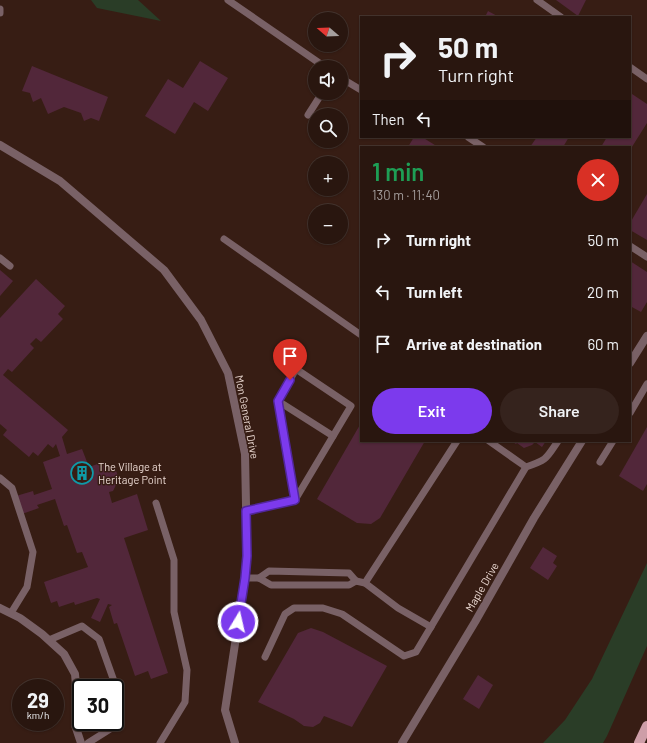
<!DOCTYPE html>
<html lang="en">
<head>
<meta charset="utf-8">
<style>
  :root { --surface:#29160f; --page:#35231d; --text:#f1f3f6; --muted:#a59f9e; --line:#45352f; --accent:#7c3aed }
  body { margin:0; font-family:Barlow,sans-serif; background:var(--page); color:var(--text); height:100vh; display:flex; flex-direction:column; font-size:15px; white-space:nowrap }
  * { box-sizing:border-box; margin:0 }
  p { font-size:13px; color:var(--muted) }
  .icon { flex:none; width:22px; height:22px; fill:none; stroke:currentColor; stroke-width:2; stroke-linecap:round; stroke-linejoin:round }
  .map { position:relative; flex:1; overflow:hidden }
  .sheet { position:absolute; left:360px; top:146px; width:271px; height:296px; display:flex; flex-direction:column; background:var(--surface); border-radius:0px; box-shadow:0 1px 3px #0004,0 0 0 1px var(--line) }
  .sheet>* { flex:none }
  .hud { position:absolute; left:360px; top:16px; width:271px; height:122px; border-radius:0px; box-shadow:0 1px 3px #0004,0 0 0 1px var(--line); background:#29160f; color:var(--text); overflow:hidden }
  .needle { width:26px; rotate:289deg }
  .controls { position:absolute; left:308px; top:12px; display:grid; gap:8px }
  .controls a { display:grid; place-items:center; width:40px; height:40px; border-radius:50%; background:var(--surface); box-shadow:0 1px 3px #0004,0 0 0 1px var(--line); font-size:20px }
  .speed { position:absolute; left:12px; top:679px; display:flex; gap:8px; font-size:20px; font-weight:700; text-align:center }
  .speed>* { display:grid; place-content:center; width:52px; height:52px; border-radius:50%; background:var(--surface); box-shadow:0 1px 3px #0004,0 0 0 1px var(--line); line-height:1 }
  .speed small { font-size:10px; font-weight:400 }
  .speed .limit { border:2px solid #111; border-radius:6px; background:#fff; color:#111 }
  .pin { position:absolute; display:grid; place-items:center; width:34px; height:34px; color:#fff; margin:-41px -17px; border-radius:50% 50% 50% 0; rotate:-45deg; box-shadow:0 0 4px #0007 }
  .pin .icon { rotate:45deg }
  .me { position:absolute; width:44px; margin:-22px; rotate:9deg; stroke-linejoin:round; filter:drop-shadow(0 0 3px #0008) }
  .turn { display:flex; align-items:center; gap:14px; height:84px; padding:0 12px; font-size:18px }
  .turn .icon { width:52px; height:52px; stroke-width:2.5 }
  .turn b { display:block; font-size:28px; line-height:34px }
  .then { display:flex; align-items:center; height:38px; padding:0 12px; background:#0003; gap:8px; font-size:15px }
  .round { display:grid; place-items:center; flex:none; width:42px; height:42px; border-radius:21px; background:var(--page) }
  .head { display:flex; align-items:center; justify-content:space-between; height:68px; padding:0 12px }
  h1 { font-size:24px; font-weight:600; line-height:30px; color:#1e9e55 }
  .button { display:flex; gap:8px; margin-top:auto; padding:8px 12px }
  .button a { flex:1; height:46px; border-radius:24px; background:var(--accent); color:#fff; font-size:16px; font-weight:600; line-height:46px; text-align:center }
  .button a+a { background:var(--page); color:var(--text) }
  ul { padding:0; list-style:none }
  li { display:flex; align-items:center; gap:12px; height:52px; padding:0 12px }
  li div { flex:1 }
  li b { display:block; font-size:15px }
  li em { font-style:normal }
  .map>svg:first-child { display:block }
  .green { fill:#2a3d27 }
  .building { fill:#52273a }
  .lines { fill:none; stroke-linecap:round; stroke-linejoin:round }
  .lane { stroke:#796166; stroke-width:7 }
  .street { stroke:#796166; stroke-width:8 }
  .primary { stroke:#ce9ea8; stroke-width:10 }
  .route-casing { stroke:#51269a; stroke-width:10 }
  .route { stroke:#7c3aed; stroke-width:7 }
  .labels { text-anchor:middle; stroke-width:3; stroke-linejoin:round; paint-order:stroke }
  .street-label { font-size:11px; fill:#e9d7d0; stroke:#371d14 }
  .poi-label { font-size:11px; fill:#e9d7d0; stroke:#371d14; text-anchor:start }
</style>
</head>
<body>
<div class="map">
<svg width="647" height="743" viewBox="0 0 647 743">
  <rect width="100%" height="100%" fill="#371d14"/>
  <g class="green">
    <polygon points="91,0 138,0 161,21 97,8"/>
    <polygon points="647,563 647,646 607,736 603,743 543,743 565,720 592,679"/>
  </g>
  <g class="building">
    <polygon points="556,0 586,0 578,16"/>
    <polygon points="488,11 499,17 485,17"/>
    <polygon points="200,61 228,78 208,111 194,102 175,134 145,116 168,79 183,88"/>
    <polygon points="32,66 108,97 99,121 91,118 84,121 81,113 64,107 48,114 41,98 33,102 30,93 22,91"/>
    <polygon points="632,94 647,104 647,123 630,150 630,147 601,147 607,137 630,137 630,97"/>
    <polygon points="414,137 422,137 438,147 408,147"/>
    <polygon points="537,137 569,137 563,147 530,147"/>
    <polygon points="647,194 647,240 630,230 630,223"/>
    <polygon points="630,261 647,272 647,302 641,312 630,306"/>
    <polygon points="0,270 13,281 0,296"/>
    <polygon points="36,279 65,306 58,314 63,319 41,342 36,338 30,344 34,348 12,372 8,369 3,375 68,430 62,437 67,454 82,449 89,467 103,462 115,468 119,479 113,491 109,492 112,503 137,494 148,530 124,538 168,673 151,679 148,671 135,676 117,623 114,624 109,607 112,605 108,604 100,622 91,618 100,599 97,598 75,605 74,602 59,607 57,601 51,603 44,582 88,567 82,552 77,553 67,525 64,526 55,499 37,505 39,508 22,514 16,496 33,491 34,495 52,489 43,462 60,456 56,444 53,448 48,444 38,456 33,452 29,457 3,435 7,430 0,424 0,318"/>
    <polygon points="361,423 361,441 425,441 380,518 371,524 357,523 317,499"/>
    <polygon points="647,427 647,484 643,491 619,476"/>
    <polygon points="511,441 546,441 542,447 535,442 532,445 524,448 517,443 516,444"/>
    <polygon points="543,547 557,556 553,563 557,566 548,580 530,568"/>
    <polygon points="311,628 323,632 387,666 352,727 324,716 320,723 313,727 304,726 294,719 258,702 298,633"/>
    <polygon points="478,675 493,685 479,709 463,699"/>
  </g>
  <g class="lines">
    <g class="lane">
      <polyline points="228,0 325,67"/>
      <polyline points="537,0 561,17"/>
      <polyline points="0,9 0,13"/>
      <polyline points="630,67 647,79"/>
      <polyline points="341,78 361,90"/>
      <polyline points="308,115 322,93"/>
      <polyline points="468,137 483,147"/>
      <polyline points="224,239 361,335"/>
      <polyline points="630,246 647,257"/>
      <polyline points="0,258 10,266"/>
      <polyline points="278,401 333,436"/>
      <polyline points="630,413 647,384"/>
      <polyline points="489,441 526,467"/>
      <polyline points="600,462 613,441"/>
      <polyline points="0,478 12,488 33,552 27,587 11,613"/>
      <polyline points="156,503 174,560 174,612 187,670 185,702 160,743"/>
      <polyline points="246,511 295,500 351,406 296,369 278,401 295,500"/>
      <polyline points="245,578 259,578 271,585 349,585 356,581"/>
      <polyline points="259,578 269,571 349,573 356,581 365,583 398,608 431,627"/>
      <polyline points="365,583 457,441"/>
      <polyline points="49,640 82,626 99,639 120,698 118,724 88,743"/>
      <path d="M265 657 285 614 294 608H323L342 614 404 656 416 652 526 467C547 460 546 459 558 441"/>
    </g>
    <g class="street">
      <polyline points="0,145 60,181 164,270 201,320 228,373 245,454 247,556 245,578 225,710 235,743"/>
      <polyline points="630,363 647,336"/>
      <polyline points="0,608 20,618 42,634 64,654 75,674 77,696 75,725 81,743"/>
      <polyline points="402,743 475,622 534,518 582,441"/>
    </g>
    <polyline class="primary" points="639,743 647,726"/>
  </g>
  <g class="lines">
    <g class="route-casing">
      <polyline id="route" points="238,622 245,578 247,556 246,511 295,500 278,401 290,380"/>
    </g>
    <use href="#route" class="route"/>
  </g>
  <defs>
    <g id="building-ring" transform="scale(1.15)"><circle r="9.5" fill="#371d14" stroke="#0f9aa8" stroke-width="1.5"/><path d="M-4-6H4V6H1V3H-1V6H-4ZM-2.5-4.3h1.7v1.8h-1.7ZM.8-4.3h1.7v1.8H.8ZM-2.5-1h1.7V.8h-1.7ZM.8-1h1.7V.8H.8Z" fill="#0f9aa8"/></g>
  </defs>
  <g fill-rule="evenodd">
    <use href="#building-ring" x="82" y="473"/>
  </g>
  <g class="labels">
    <g class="street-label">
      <text transform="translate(247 417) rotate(79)" y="4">Mon General Drive</text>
      <text transform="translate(482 587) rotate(-60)" y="4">Maple Drive</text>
    </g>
    <g class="poi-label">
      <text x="98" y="471">The Village at<tspan x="98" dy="13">Heritage Point</tspan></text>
    </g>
  </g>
</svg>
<div class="controls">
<a><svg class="needle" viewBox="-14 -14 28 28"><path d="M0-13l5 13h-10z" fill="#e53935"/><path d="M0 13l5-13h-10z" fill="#a59f9e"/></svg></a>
<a><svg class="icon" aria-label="sound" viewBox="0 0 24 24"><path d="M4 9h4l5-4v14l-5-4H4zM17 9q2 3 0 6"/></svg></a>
<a><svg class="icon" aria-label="search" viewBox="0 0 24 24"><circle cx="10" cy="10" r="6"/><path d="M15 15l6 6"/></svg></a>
<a>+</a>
<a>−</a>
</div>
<div class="speed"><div>29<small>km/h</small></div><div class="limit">30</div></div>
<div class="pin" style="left:290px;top:380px;background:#d93025"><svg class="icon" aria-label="arrive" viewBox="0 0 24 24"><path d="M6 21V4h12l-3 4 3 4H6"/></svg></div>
<svg class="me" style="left:238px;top:622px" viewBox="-20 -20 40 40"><circle r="17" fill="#7c3aed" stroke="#fff" stroke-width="3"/><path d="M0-11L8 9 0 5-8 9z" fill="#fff"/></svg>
<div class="hud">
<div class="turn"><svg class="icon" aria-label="right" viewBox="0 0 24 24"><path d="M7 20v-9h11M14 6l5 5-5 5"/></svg><div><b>50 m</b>Turn right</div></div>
<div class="then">Then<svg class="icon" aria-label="left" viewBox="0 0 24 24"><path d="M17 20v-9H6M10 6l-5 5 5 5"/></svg></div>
</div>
<section class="sheet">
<div class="head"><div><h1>1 min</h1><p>130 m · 11:40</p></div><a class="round" style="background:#d93025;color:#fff"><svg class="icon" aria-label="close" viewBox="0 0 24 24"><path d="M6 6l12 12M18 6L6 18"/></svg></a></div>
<ul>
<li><svg class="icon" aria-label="right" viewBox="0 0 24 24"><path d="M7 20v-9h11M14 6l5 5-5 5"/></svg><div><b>Turn right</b></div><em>50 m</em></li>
<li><svg class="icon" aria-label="left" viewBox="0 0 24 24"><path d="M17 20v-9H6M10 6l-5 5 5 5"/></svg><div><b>Turn left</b></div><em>20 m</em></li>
<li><svg class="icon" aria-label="arrive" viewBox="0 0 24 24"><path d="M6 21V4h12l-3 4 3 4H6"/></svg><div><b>Arrive at destination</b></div><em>60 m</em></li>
</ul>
<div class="button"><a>Exit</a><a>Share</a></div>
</section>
</div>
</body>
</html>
